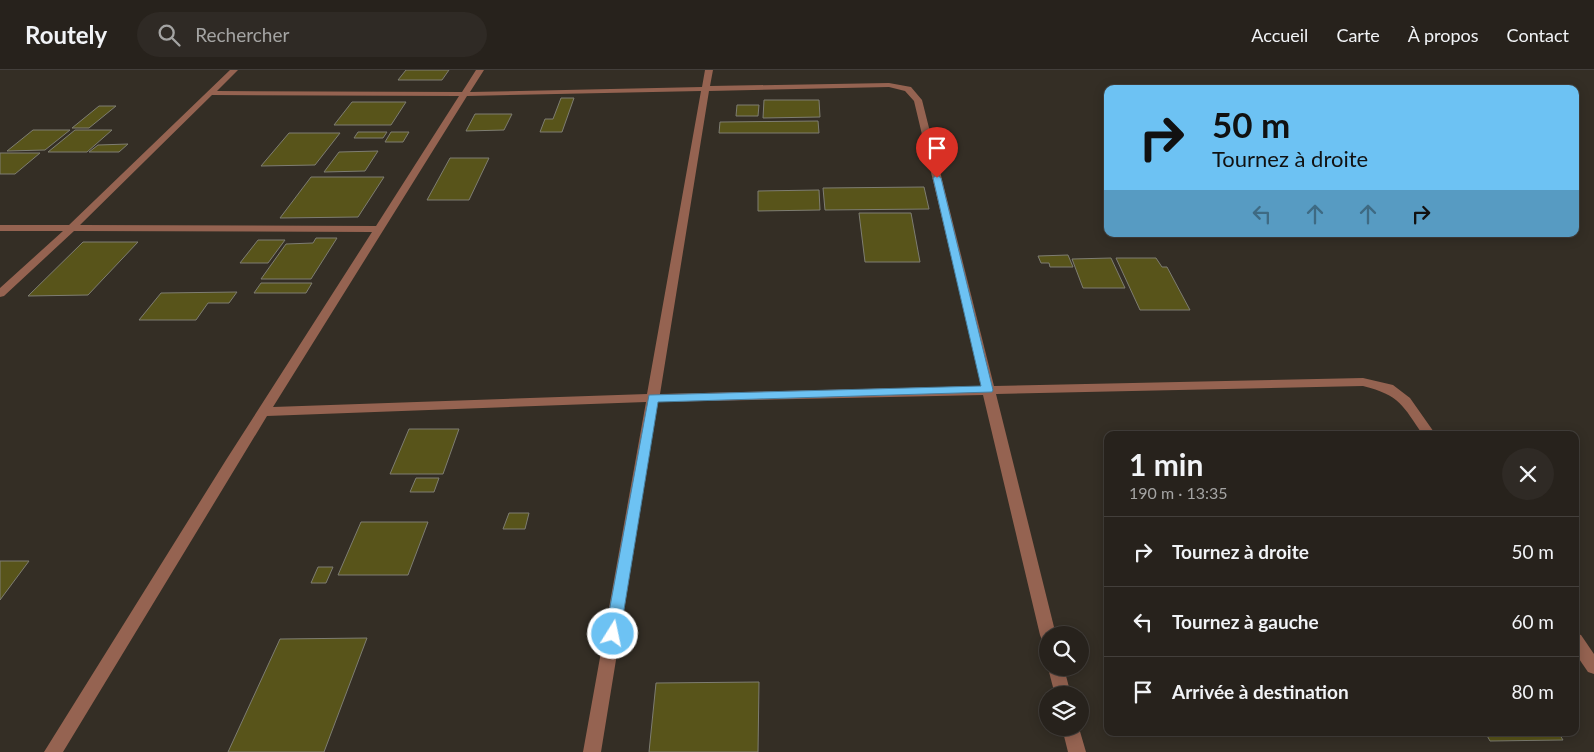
<!DOCTYPE html>
<html lang="fr">
<head>
<meta charset="utf-8">
<style>
  :root { --surface:#27221c; --page:#2f2a25; --text:#f1f3f6; --muted:#a4a4a3; --line:#433f3b }
  body { margin:0; font-family:Lato,sans-serif; background:var(--page); color:var(--text); height:100vh; display:flex; flex-direction:column; font-size:19px; white-space:nowrap }
  * { box-sizing:border-box; margin:0 }
  p { font-size:16px; color:var(--muted) }
  .icon { flex:none; width:28px; height:28px; fill:none; stroke:currentColor; stroke-width:2; stroke-linecap:round; stroke-linejoin:round }
  .map { position:relative; flex:1; overflow:hidden }
  .drawer { position:absolute; left:1104px; top:361px; width:475px; height:305px; display:flex; flex-direction:column; background:var(--surface); border-radius:10px; box-shadow:0 2px 12px #0003,0 0 0 1px var(--line) }
  .drawer>* { flex:none }
  .guide { position:absolute; left:1104px; top:15px; width:475px; height:152px; border-radius:10px; box-shadow:0 2px 12px #0003,0 0 0 1px var(--line); background:#6dc2f3; color:#111; overflow:hidden }
  .fabs { position:absolute; left:1039px; top:556px; display:grid; gap:10px }
  .fabs a { display:grid; place-items:center; width:50px; height:50px; border-radius:50%; background:var(--surface); box-shadow:0 2px 12px #0003,0 0 0 1px var(--line); font-size:25px }
  .pin { position:absolute; display:grid; place-items:center; width:42px; height:42px; color:#fff; margin:-51px -21px; border-radius:50% 50% 50% 0; rotate:-45deg; box-shadow:0 0 5px #0007 }
  .pin .icon { rotate:45deg }
  .me { position:absolute; width:55px; margin:-28px; rotate:10deg; stroke-linejoin:round; filter:drop-shadow(0 0 4px #0008) }
  .turn { display:flex; align-items:center; gap:18px; height:105px; padding:0 25px; font-size:22px }
  .turn .icon { width:65px; height:65px; stroke-width:2.5 }
  .turn b { display:block; font-size:35px; line-height:42px }
  .lanes { display:flex; align-items:center; height:48px; padding:0 25px; background:#0003; justify-content:center; gap:25px; direction:ltr }
  .lanes .off { opacity:.35 }
  .round { display:grid; place-items:center; flex:none; width:52px; height:52px; border-radius:26px; background:var(--page) }
  .head { display:flex; align-items:center; justify-content:space-between; height:85px; padding:0 25px }
  h1 { font-size:30px; font-weight:700; line-height:38px }
  ul { padding:0; list-style:none }
  li { display:flex; align-items:center; gap:15px; height:70px; padding:0 25px; border-top:1px solid var(--line) }
  li div { flex:1 }
  li b { display:block; font-size:19px }
  li em { font-style:normal }
  header { display:flex; align-items:center; gap:30px; box-sizing:border-box; height:70px; padding:0 25px; background:var(--surface); border-bottom:1px solid var(--line) }
  header strong { font-size:24px }
  nav { display:flex; gap:28px; margin-inline-start:auto; font-size:18px }
  .search { width:350px; height:45px; background:var(--page); display:flex; align-items:center; gap:12px; box-sizing:border-box; padding:0 18px; border-radius:28px; color:var(--muted); font-size:19px }
  .map>svg:first-child { display:block }
  .building { fill:#58541a; stroke:#7e7d72 }
  .lines { fill:none; stroke-linecap:round; stroke-linejoin:round }
  .street { fill:#956351; fill-rule:evenodd }
  .route { fill:#6dc2f3; stroke:#477e9e }
</style>
</head>
<body>
<header>
<strong>Routely</strong>
<div class="search"><svg class="icon" aria-label="search" viewBox="0 0 24 24"><circle cx="10" cy="10" r="6"/><path d="M15 15l6 6"/></svg>Rechercher</div>
<nav><a>Accueil</a><a>Carte</a><a>À propos</a><a>Contact</a></nav>
</header>
<div class="map">
<svg width="1594" height="682" viewBox="0 0 1594 682">
  <rect width="100%" height="100%" fill="#342e25"/>
  <g class="building">
    <polygon points="406,0 449,0 442,10 398,10"/>
    <polygon points="561,28 574,28 562,62 540,62 545,49 553,49"/>
    <polygon points="764,30 819,30 820,47 763,48"/>
    <polygon points="352,32 406,32 391,55 334,55"/>
    <polygon points="737,35 759,35 758,46 736,46"/>
    <polygon points="99,36 116,36 89,58 72,58"/>
    <polygon points="475,44 512,44 504,60 466,61"/>
    <polygon points="818,51 819,63 719,63 720,52"/>
    <polygon points="33,60 70,60 45,80 7,81"/>
    <polygon points="75,60 112,60 87,82 48,82"/>
    <polygon points="358,62 387,62 383,68 354,68"/>
    <polygon points="391,62 409,62 403,72 385,72"/>
    <polygon points="289,63 340,63 315,95 261,96"/>
    <polygon points="128,74 119,82 89,82 98,75"/>
    <polygon points="378,81 365,101 324,102 339,82"/>
    <polygon points="0,83 40,83 15,104 0,104"/>
    <polygon points="450,88 489,88 469,130 427,130"/>
    <polygon points="311,107 384,107 358,147 280,148"/>
    <polygon points="924,117 929,139 825,140 823,118"/>
    <polygon points="819,120 820,140 758,141 758,121"/>
    <polygon points="859,143 911,143 920,192 865,192"/>
    <polygon points="316,168 337,168 311,209 261,209 286,174 313,173"/>
    <polygon points="258,170 285,170 268,193 240,193"/>
    <polygon points="83,172 138,172 88,225 28,226"/>
    <polygon points="1068,185 1073,197 1050,197 1049,193 1041,193 1038,186"/>
    <polygon points="1111,188 1125,218 1083,218 1072,189"/>
    <polygon points="1116,188 1156,188 1162,197 1167,197 1190,240 1140,240"/>
    <polygon points="261,213 312,213 306,223 254,223"/>
    <polygon points="237,222 229,233 208,233 196,250 139,250 161,223"/>
    <polygon points="409,359 459,359 443,404 390,404"/>
    <polygon points="416,408 439,408 434,422 410,422"/>
    <polygon points="509,443 529,443 525,459 503,459"/>
    <polygon points="361,452 428,452 408,505 338,505"/>
    <polygon points="0,491 29,491 0,530"/>
    <polygon points="318,497 333,497 326,513 311,513"/>
    <polygon points="367,568 324,682 228,682 280,569"/>
    <polygon points="759,612 758,682 649,682 656,613"/>
    <polygon points="1485,662 1558,662 1563,670 1490,671"/>
  </g>
  <g class="lines">
    <g class="street">
      <path d="M230 0H238L217 21 462 22 476 0H484L470 22 702 17 705 0H713L710 16 889 13 911 17 922 30 994 316 1363 308 1393 315 1410 328 1436 365H1423C1403 336 1400 325 1363 316L996 324 1056 565H1048V572L1042 570 1040 565 983 325 658 332 601 682H583L646 332 267 346 63 682H44L226 390 372 162 74 161 4 226 0 227V218L63 161H0V155H69ZM889 17 905 21 914 31 982 316 660 324 709 21ZM701 21 647 324 273 337 467 26ZM212 25 459 26 376 156 80 155Z"/>
      <polygon points="1575,563 1581,565 1594,584 1594,604 1588,602 1575,583"/>
      <polygon points="1048,598 1064,598 1071,625 1055,625"/>
      <polygon points="1062,658 1079,658 1086,682 1068,682"/>
    </g>
  </g>
  <polygon class="route" points="937,105 941,108 993,320 992,322 658,332 620,564 618,568 613,570 608,568 605,564 649,325 981,316 933,108"/>
</svg>
<div class="fabs">
<a><svg class="icon" aria-label="search" viewBox="0 0 24 24"><circle cx="10" cy="10" r="6"/><path d="M15 15l6 6"/></svg></a>
<a><svg class="icon" aria-label="layers" viewBox="0 0 24 24"><path d="M12 4l9 5-9 5-9-5zM3 14l9 5 9-5"/></svg></a>
</div>
<div class="pin" style="left:937px;top:108px;background:#d93025"><svg class="icon" aria-label="arrive" viewBox="0 0 24 24"><path d="M6 21V4h12l-3 4 3 4H6"/></svg></div>
<svg class="me" style="left:613px;top:564px" viewBox="-20 -20 40 40"><circle r="17" fill="#6dc2f3" stroke="#fff" stroke-width="3"/><path d="M0-11L8 9 0 5-8 9z" fill="#fff"/></svg>
<div class="guide">
<div class="turn"><svg class="icon" aria-label="right" viewBox="0 0 24 24"><path d="M7 20v-9h11M14 6l5 5-5 5"/></svg><div><b>50 m</b>Tournez à droite</div></div>
<div class="lanes"><svg class="icon off" aria-label="left" viewBox="0 0 24 24"><path d="M17 20v-9H6M10 6l-5 5 5 5"/></svg><svg class="icon off" aria-label="ahead" viewBox="0 0 24 24"><path d="M12 20V5M6 11l6-6 6 6"/></svg><svg class="icon off" aria-label="ahead" viewBox="0 0 24 24"><path d="M12 20V5M6 11l6-6 6 6"/></svg><svg class="icon" aria-label="right" viewBox="0 0 24 24"><path d="M7 20v-9h11M14 6l5 5-5 5"/></svg></div>
</div>
<section class="drawer">
<div class="head"><div><h1>1 min</h1><p>190 m · 13:35</p></div><a class="round"><svg class="icon" aria-label="close" viewBox="0 0 24 24"><path d="M6 6l12 12M18 6L6 18"/></svg></a></div>
<ul>
<li><svg class="icon" aria-label="right" viewBox="0 0 24 24"><path d="M7 20v-9h11M14 6l5 5-5 5"/></svg><div><b>Tournez à droite</b></div><em>50 m</em></li>
<li><svg class="icon" aria-label="left" viewBox="0 0 24 24"><path d="M17 20v-9H6M10 6l-5 5 5 5"/></svg><div><b>Tournez à gauche</b></div><em>60 m</em></li>
<li><svg class="icon" aria-label="arrive" viewBox="0 0 24 24"><path d="M6 21V4h12l-3 4 3 4H6"/></svg><div><b>Arrivée à destination</b></div><em>80 m</em></li>
</ul>
</section>
</div>
</body>
</html>
